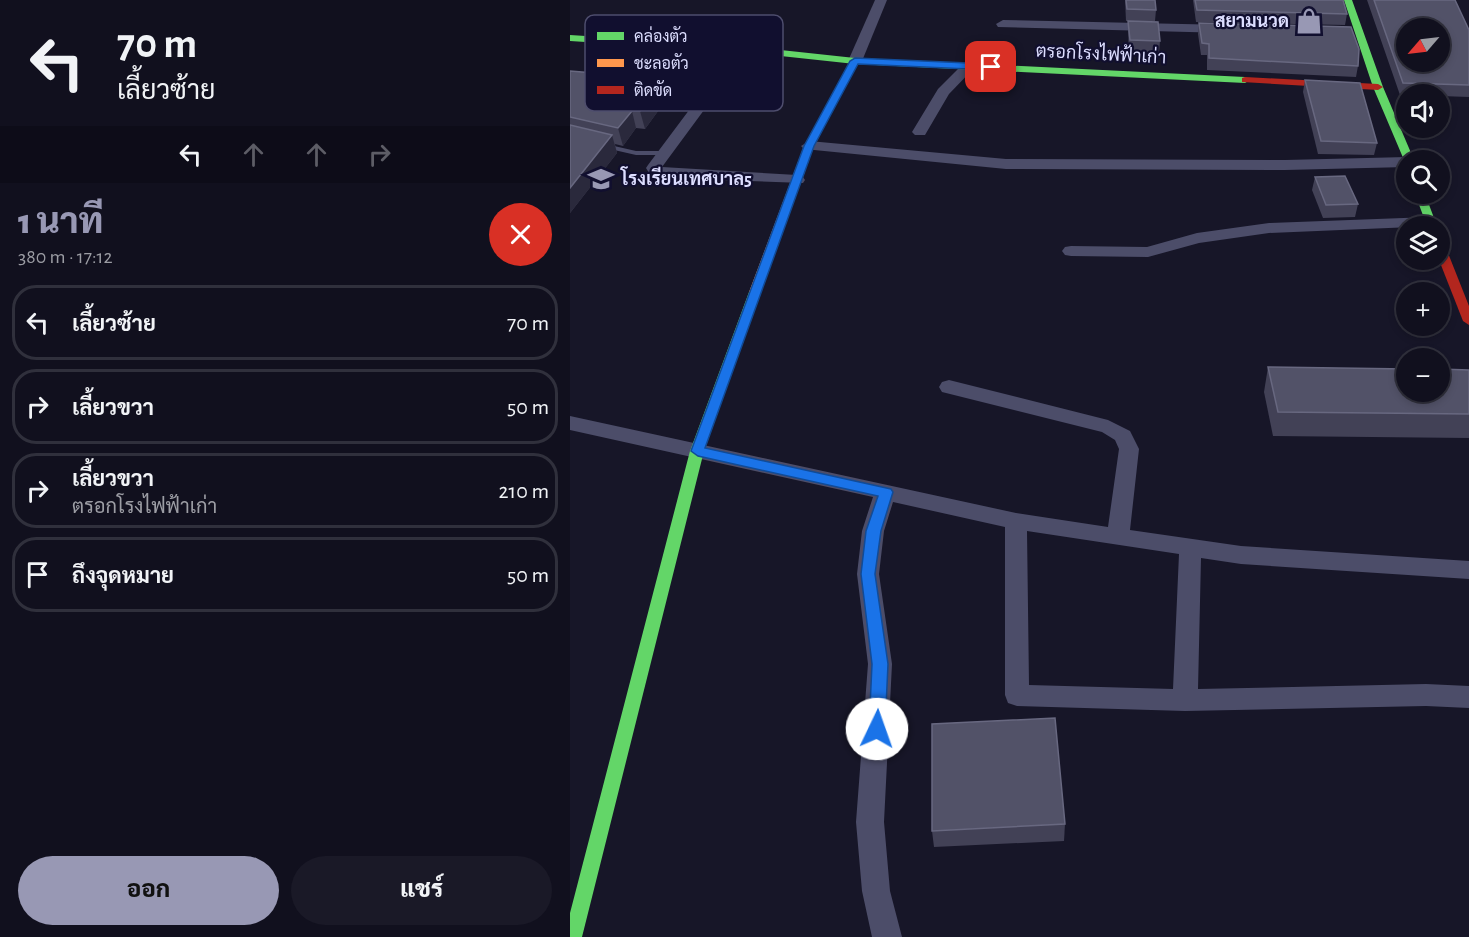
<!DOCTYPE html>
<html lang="th">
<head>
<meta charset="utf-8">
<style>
  :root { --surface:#11101e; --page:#1a1927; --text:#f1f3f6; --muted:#9c9da4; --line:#30303c; --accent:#9898b4 }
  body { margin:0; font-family:"Alegreya Sans",Sarabun,sans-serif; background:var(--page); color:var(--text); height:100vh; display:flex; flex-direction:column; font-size:22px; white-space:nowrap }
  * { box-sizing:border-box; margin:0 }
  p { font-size:20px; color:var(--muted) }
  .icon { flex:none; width:33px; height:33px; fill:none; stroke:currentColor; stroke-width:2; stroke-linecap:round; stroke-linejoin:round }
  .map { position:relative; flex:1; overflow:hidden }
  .details { display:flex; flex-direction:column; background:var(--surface); width:570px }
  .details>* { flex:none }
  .guide { background:#11101e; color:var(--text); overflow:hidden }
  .needle { width:39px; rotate:242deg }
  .tools { position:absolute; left:826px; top:18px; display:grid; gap:12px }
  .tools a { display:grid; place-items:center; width:54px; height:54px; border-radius:50%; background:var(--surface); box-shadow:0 3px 9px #0003,0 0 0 2px var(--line); font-size:30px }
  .pin { position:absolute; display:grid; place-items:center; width:51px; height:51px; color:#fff; margin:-26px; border-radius:12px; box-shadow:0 3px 9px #0006 }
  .me { position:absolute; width:66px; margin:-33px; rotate:3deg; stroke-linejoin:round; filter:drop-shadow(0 0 4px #0008) }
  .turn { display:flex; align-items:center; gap:21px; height:126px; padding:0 18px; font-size:27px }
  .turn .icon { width:78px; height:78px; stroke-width:2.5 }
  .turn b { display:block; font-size:42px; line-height:51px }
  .lanes { display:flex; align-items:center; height:57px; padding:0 18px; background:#0003; justify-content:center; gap:30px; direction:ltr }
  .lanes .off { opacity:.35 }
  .round { display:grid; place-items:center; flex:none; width:63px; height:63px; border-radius:32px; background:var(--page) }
  .summary { display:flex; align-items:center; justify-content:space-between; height:102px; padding:0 18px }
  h1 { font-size:36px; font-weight:800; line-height:45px; color:var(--accent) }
  .primary-button { display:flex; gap:12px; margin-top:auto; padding:12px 18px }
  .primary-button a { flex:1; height:69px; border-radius:36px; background:var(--accent); color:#111; font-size:24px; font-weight:800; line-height:69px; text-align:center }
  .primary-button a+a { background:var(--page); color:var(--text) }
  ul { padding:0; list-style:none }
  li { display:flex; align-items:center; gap:18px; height:75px; margin:0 12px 9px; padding:0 6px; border:3px solid var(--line); border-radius:24px }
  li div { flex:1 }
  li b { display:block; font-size:22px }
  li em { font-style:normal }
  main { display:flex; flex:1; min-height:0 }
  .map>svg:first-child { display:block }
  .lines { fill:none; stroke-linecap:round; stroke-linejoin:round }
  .lane { fill:#4c4d69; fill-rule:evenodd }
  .street { fill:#4c4d69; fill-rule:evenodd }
  .fast { fill:#63d668; fill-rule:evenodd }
  .slow { fill:#ff974d; fill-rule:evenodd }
  .jam { fill:#b3261e; fill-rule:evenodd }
  .wall { fill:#424156 }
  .shaded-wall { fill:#2a293c }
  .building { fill:#525268; stroke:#686880; stroke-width:1.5; fill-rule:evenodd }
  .route { fill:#1a73e8; stroke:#114b97; stroke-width:1.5 }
  .labels { text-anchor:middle; stroke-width:4.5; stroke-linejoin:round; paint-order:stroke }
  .far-poi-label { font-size:18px; font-weight:bold; fill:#dddeff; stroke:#110f2f; text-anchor:end }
  .far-street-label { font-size:18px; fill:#dddeff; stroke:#110f2f }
  .key { fill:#110f2f; stroke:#4e4d6d; stroke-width:1.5 }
  .key-label { font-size:16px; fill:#dddeff }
</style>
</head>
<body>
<main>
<section class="details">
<div class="guide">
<div class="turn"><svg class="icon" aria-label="left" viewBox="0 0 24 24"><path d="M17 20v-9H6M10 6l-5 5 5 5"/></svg><div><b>70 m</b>เลี้ยวซ้าย</div></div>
<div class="lanes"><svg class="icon" aria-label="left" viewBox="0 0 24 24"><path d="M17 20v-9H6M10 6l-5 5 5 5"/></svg><svg class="icon off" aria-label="ahead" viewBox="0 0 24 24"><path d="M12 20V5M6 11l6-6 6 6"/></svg><svg class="icon off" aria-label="ahead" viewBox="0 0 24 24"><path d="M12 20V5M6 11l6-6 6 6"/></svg><svg class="icon off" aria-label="right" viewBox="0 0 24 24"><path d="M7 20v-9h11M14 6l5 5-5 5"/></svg></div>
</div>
<div class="summary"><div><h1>1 นาที</h1><p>380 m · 17:12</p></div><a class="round" style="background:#d93025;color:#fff"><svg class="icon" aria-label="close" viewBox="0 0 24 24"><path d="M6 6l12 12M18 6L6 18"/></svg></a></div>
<ul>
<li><svg class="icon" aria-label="left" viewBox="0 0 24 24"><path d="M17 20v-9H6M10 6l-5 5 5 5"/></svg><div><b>เลี้ยวซ้าย</b></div><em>70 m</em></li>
<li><svg class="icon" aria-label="right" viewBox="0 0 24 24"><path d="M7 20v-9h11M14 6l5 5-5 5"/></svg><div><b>เลี้ยวขวา</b></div><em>50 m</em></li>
<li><svg class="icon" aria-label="right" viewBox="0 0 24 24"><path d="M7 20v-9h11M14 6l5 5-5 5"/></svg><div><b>เลี้ยวขวา</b><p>ตรอกโรงไฟฟ้าเก่า</p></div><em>210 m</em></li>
<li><svg class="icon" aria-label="arrive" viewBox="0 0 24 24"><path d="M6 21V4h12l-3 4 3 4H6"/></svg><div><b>ถึงจุดหมาย</b></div><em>50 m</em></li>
</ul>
<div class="primary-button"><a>ออก</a><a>แชร์</a></div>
</section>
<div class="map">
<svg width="899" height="937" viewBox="0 0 899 937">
  <rect width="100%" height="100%" fill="#171628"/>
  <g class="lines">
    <polygon class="lane" points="31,143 66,151 96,151 100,153 96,155 66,155 31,147"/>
    <g class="street">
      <polygon points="305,0 317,0 292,61 290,64 280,64 278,61"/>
      <polygon points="433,20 657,25 664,29 657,33 428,27 426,24"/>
      <polygon points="172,45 179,49 92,167 227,175 233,177 235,180 233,183 92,178 79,173 76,168 78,165 167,46"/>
      <polygon points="399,62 406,66 379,94 355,135 345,135 342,132 368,89 394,63"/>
      <polygon points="239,141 436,159 715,160 837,157 844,160 837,160 837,167 715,170 436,169 234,149 231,146"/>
      <polygon points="860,217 866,218 868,222 866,226 699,233 629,243 578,257 501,256 495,255 492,251 495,247 501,246 577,247 627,233 699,223"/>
      <path d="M379 380 538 420 560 431 569 449 560 530 671 546 899 561V579L671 564 631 558 628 689 856 684 899 686V708L856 706 615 711 447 706 438 703 435 695V527L323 502 314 531 309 574 322 664 314 822 320 891 332 937H302L292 891 286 822 298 664 287 574 292 531 303 497 0 430V416L446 513 538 527 549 449 545 440 532 432 372 392 369 387 372 382ZM457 531 609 554 603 689 459 685Z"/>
    </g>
    <g class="fast">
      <polygon points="774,0 782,0 813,87 844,160 837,160 837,163 834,160 803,87"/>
      <polygon points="0,35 172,46 285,58 675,77 680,80 675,83 285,64 172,52 0,41"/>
      <polygon points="845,194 855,194 867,226 857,226"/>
      <polygon points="185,288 191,292 134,451 12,937 0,937 0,913 120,451 179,292"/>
    </g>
    <polygon class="slow" points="285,58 289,61 244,146 191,292 185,296 181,295 179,292 234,146 281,61"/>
    <g class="jam">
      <polygon points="675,77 808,84 813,87 808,90 672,82 672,78"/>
      <polygon points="870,245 876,248 899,306 899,325 893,321 869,260"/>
    </g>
  </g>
  <g class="wall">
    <polygon points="555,0 585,0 586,10 585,21 556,21"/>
    <polygon points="623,0 773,0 777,14 775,25 626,22"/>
    <polygon points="797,0 885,0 899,30 899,97 870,96 870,94 830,95"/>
    <polygon points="558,21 590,41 589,53 559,52 558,32"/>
    <polygon points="629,23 788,66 786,77 637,70 637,55 631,55 628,34"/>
    <polygon points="0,71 95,79 99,96 75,129 66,128 53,146 45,144 47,153 0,213"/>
    <polygon points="735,80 807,143 804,155 748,154 733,92"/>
    <polygon points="745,177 788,204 785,217 753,218 742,190"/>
    <polygon points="698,367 899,370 899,438 703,436 694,392"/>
    <polygon points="495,824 494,841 364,847 362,831"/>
  </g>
  <g class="shaded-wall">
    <polygon points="95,79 99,96 75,129 70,111"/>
    <polygon points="62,111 66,128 53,146 48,128"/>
    <polygon points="42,135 47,153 0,213 0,188"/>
  </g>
  <g class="building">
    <polygon points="556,0 585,0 586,10 557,9"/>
    <polygon points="625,0 773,0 777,14 627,10"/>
    <path d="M804 0H885L899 30V85L833 83ZM837 28H870V62H837Z"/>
    <polygon points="558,21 588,22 590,41 560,40"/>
    <polygon points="629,23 781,27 789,49 788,66 639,58 639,44 632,43"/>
    <polygon points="0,71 95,79 70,111 62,111 48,128 0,117"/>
    <polygon points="735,80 790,83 807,143 751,141"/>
    <polygon points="0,125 42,135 0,188"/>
    <polygon points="775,176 788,204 756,205 745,177"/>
    <polygon points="698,367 837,369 837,392 870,392 870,369 899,370 899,414 708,412"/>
    <polygon points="485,718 495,824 362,831 362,724"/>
  </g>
  <polygon class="route" points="285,58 421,64 426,67 421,70 288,64 244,146 135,448 321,489 323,492 311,531 305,574 318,664 315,729 313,734 307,736 301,734 299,729 302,664 291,574 296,531 308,496 128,456 121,451 234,146 280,61"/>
  <defs>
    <g id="shop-bare" transform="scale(2.07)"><path d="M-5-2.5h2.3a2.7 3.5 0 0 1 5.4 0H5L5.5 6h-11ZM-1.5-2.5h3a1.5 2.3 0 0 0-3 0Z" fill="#9898b4" stroke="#110f2f" stroke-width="2.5" paint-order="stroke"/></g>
    <g id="school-bare" transform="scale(2.07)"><path d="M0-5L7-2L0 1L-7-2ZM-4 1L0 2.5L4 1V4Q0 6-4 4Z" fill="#9898b4" stroke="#110f2f" stroke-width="2.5" paint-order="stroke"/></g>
  </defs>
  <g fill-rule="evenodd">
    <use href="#shop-bare" x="739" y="21"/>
    <use href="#school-bare" x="31" y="179"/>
  </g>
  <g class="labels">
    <g class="far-poi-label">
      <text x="719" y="27">สยามนวด</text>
      <text x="51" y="185" text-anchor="start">โรงเรียนเทศบาล5</text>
    </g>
    <g class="far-street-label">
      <text transform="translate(531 54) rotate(3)" y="6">ตรอกโรงไฟฟ้าเก่า</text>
    </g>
  </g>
  <rect x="15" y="15" width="198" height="96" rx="9" class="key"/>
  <rect x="27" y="32" width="27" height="8" fill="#63d668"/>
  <rect x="27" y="59" width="27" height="8" fill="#ff974d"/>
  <rect x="27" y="86" width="27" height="8" fill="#b3261e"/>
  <g class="key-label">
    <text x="64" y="42">คล่องตัว</text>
    <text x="64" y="69">ชะลอตัว</text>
    <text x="64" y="96">ติดขัด</text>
  </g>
</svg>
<div class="tools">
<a><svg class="needle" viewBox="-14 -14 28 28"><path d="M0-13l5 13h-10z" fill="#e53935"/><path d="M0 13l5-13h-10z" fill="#9c9da4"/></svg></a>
<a><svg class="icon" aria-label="sound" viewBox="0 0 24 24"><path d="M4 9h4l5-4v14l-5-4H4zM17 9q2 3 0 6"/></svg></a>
<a><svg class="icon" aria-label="search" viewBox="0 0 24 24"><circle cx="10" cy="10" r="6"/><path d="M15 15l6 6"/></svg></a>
<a><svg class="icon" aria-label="layers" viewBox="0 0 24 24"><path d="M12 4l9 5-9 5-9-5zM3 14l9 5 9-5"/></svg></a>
<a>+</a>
<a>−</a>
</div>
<div class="pin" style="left:421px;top:67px;background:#d93025"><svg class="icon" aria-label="arrive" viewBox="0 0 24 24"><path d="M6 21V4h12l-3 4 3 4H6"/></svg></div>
<svg class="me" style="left:307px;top:729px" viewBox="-20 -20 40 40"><circle r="19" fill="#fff"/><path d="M0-13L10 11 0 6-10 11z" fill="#1a73e8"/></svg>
</div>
</main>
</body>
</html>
